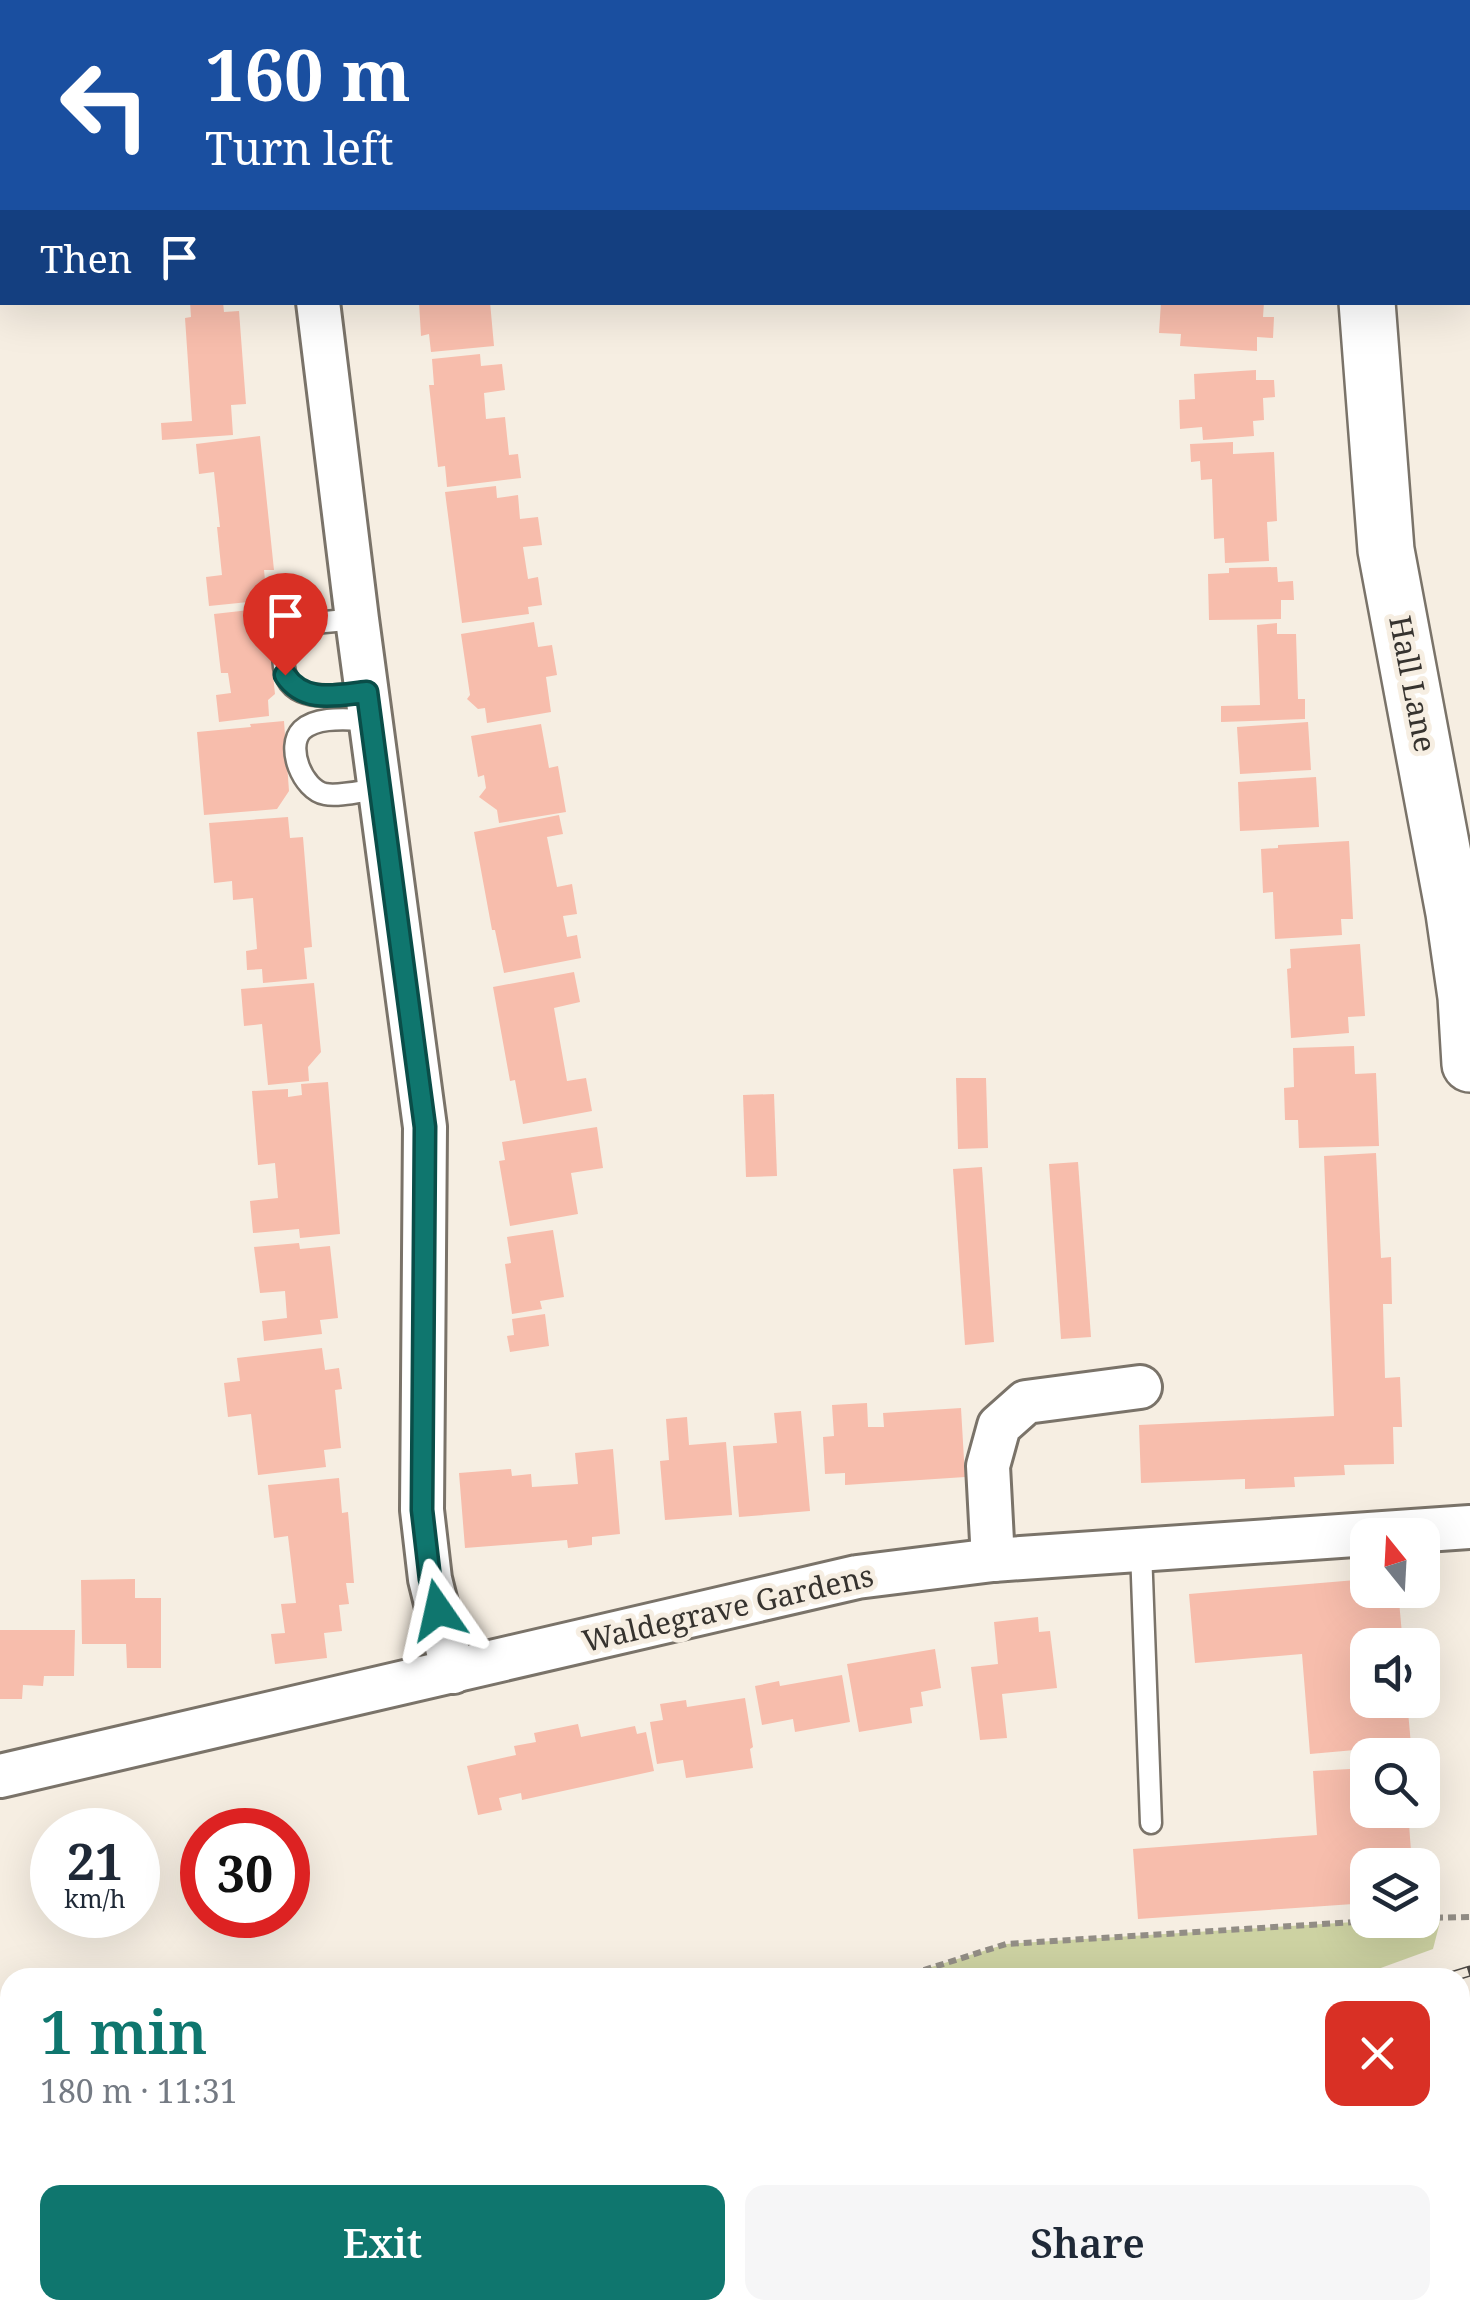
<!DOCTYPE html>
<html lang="en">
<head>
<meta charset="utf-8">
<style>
  :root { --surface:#fff; --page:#f6f6f7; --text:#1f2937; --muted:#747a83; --accent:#0f766e }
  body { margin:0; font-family:"Noto Serif",serif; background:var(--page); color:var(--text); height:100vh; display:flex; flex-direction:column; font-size:38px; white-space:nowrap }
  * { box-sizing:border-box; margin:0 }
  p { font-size:32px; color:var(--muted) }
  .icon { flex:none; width:55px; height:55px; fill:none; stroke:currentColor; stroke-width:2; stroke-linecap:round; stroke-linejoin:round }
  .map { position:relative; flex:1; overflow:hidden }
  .details { position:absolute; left:0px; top:1968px; width:1470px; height:352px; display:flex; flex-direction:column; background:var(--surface); border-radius:30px 30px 0 0; box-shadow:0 10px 40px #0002 }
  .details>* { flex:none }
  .hud { position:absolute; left:0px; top:0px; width:1470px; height:305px; box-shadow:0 10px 40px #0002; background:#1a4fa0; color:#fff; overflow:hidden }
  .needle { width:65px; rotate:342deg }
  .tools { position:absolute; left:1350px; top:1518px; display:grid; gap:20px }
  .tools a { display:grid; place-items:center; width:90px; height:90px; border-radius:20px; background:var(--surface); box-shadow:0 10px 40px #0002; font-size:50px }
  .speed { position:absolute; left:30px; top:1808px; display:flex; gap:20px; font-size:50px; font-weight:700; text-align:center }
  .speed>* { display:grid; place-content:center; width:130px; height:130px; border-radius:50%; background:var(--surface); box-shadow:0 10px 40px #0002; line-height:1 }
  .speed small { font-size:25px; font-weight:400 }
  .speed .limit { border:15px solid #d22; background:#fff; color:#111 }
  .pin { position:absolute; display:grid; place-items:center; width:85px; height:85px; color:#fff; margin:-102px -42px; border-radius:50% 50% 50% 0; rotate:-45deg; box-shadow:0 0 10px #0007 }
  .pin .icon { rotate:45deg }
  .me { position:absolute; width:110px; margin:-55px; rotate:349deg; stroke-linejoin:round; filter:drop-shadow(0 0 8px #0008) }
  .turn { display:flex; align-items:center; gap:35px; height:210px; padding:0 40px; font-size:45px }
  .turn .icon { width:130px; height:130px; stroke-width:2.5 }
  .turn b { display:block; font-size:70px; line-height:85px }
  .then { display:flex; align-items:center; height:95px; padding:0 40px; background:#0003; gap:20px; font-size:38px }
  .round { display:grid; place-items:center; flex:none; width:105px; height:105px; border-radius:20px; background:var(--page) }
  .headline { display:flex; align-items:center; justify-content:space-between; height:170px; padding:0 40px }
  h1 { font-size:60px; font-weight:600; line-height:75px; color:var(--accent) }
  .cta { display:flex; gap:20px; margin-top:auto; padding:20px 40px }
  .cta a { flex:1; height:115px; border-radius:20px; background:var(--accent); color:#fff; font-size:40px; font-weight:600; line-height:115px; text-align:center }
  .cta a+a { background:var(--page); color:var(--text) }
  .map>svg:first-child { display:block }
  .commercial { fill:#f7dee7 }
  .green { fill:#cdd2a2 }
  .building { fill:#f7bdac }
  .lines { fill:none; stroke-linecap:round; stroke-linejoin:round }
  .lane-casing { stroke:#7a7369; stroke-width:25 }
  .street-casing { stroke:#7a7369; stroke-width:48 }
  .secondary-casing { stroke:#7a7369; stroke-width:60 }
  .path { stroke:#928d85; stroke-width:6; stroke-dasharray:8 5; stroke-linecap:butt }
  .lane { stroke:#fff; stroke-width:20 }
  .street { stroke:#fff; stroke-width:42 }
  .secondary { stroke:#fff; stroke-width:55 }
  .rail-casing { stroke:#4c4844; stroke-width:11 }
  .rail { stroke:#f6eee2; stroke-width:8; stroke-dasharray:22; stroke-linecap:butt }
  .route-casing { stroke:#0a4d48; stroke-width:25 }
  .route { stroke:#0f766e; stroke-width:18 }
  .labels { text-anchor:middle; stroke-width:10; stroke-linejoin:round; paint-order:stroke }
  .street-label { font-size:30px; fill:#36332f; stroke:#f6eee2 }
</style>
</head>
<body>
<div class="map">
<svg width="1470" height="2319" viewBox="0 0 1470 2319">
  <rect width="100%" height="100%" fill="#f6eee2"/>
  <polygon class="commercial" points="1300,2310 1447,2310 1447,2319 1263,2319"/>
  <g class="green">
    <polygon points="1423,1918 1441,1918 1433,1949 1356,1977 899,1977 1006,1944 1387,1920 1422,1920"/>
    <polygon points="10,2252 10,2310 358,2310 331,2319 0,2319 0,2255"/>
    <polygon points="1059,2310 1254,2310 1222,2319 1026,2319"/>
  </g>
  <g class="building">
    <polygon points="190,302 223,302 224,312 239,311 246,404 231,405 233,435 162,440 161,423 192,421 185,318 191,317"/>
    <polygon points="419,302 490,302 494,346 431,352 429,334 421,336"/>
    <polygon points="1161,302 1264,302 1263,317 1274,317 1273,338 1257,337 1257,351 1180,346 1181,334 1159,333"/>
    <polygon points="480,354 481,366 502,364 505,390 484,393 486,419 505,417 509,455 518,454 521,478 447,487 445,466 438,467 429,385 434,385 432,359"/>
    <polygon points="1256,370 1256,380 1274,380 1275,397 1263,398 1264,420 1253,421 1254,436 1203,440 1202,427 1180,429 1179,400 1195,399 1194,374"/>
    <polygon points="260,436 274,570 264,570 267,600 209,606 206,577 222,575 217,527 220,527 214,472 199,474 196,444"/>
    <polygon points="1233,442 1233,454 1274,452 1277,521 1267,522 1269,561 1225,563 1224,538 1214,539 1212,479 1201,480 1200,461 1191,462 1190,444"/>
    <polygon points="496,486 497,498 518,495 520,519 538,517 542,545 523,547 528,579 538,577 542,605 528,607 529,614 462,623 445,492"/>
    <polygon points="1277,567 1278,582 1293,581 1294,600 1281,600 1281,619 1209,620 1208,574 1229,573 1229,568"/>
    <polygon points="266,608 275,694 268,700 269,716 219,722 216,695 231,693 228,673 221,673 214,614"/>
    <polygon points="534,622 538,647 552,645 557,675 546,677 551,712 487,723 485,708 478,709 467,699 470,695 461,634"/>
    <polygon points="1277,623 1277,634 1296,634 1298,699 1305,699 1305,719 1221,722 1221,706 1260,705 1257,625"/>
    <polygon points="284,721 289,791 277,809 204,815 197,732 251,727 250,724"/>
    <polygon points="1308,722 1311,770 1240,774 1237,727"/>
    <polygon points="541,724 549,768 558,766 566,812 499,823 497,810 479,797 486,788 484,775 478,777 471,736"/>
    <polygon points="1316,777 1319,827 1240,831 1238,782"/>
    <polygon points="559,815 563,834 547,837 557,887 572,884 577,914 563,916 567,937 577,935 581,958 504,973 495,930 492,930 474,832"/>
    <polygon points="288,817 290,838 303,837 312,947 304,948 307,979 263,983 262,969 247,970 246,951 257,949 253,898 233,900 232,881 214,883 209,823"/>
    <polygon points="1349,841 1353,919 1341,919 1342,935 1275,939 1273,892 1263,893 1261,849 1278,848 1278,845"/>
    <polygon points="1360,944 1365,1016 1348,1017 1349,1033 1291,1038 1287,969 1291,968 1290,949"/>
    <polygon points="574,972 580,1002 554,1008 567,1081 586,1078 592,1111 523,1124 515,1080 510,1081 493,987"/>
    <polygon points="314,983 321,1052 308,1067 309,1081 268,1085 262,1024 244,1026 241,989"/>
    <polygon points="1354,1046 1355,1074 1376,1073 1379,1146 1299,1148 1298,1120 1285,1120 1284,1088 1294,1087 1293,1048"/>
    <polygon points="956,1078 986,1078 988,1148 958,1149"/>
    <polygon points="328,1082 340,1234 300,1238 299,1229 253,1233 250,1201 278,1198 275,1163 258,1165 252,1091 288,1089 288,1097 302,1095 301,1084"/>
    <polygon points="774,1094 777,1176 746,1177 743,1095"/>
    <polygon points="597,1127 603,1168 571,1173 578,1214 510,1226 499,1161 505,1160 502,1142"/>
    <polygon points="1376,1153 1381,1258 1391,1257 1392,1304 1383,1304 1385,1378 1400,1377 1402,1427 1393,1427 1394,1464 1344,1465 1345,1475 1294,1477 1295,1487 1245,1489 1245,1479 1141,1483 1139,1425 1334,1416 1324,1156"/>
    <polygon points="1078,1162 1091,1337 1061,1339 1049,1164"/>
    <polygon points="982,1167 994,1342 965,1345 953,1169"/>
    <polygon points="553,1230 564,1297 540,1301 542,1309 512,1314 505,1264 511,1263 507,1237"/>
    <polygon points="299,1243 300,1249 330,1246 338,1318 320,1320 322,1334 264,1341 262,1321 287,1318 285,1291 260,1293 254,1247"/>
    <polygon points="545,1314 549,1346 510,1352 507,1336 514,1335 512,1319"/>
    <polygon points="322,1348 325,1370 339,1368 342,1389 335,1390 341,1448 324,1450 326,1467 258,1475 251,1414 228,1417 224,1383 240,1381 237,1358"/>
    <polygon points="867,1403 868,1427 884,1427 883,1413 961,1408 965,1477 845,1485 845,1473 825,1474 823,1437 834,1436 832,1405"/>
    <polygon points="801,1411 810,1511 739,1517 733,1446 777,1443 774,1413"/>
    <polygon points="687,1417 689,1445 726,1442 732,1515 665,1520 660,1461 669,1460 666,1419"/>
    <polygon points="613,1449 620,1534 592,1537 592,1545 568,1548 567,1540 465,1548 459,1473 511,1469 512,1476 531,1474 532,1487 578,1484 575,1453"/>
    <polygon points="339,1478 342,1513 348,1512 354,1583 346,1583 349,1604 339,1605 342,1631 324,1633 327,1658 275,1664 271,1634 285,1633 281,1604 296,1603 288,1536 274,1538 268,1485"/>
    <polygon points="135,1579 135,1598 161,1598 161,1668 127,1668 126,1644 82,1644 81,1580"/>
    <polygon points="1368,1579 1368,1590 1398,1590 1403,1645 1368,1645 1368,1700 1407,1700 1411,1745 1310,1754 1302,1654 1195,1663 1189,1594"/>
    <polygon points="1038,1617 1039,1632 1050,1631 1057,1688 1002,1694 1007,1738 980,1740 971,1667 998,1664 994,1622"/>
    <polygon points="0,1630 75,1630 74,1676 44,1676 43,1686 23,1685 22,1699 0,1699"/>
    <polygon points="935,1649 941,1688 921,1692 923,1706 910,1708 912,1723 859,1732 847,1664"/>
    <polygon points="842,1675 850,1722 795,1732 793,1719 762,1725 755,1686 779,1681 780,1686"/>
    <polygon points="745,1698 753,1747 750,1749 753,1768 686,1778 683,1760 657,1764 650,1722 663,1720 660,1704 686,1700 687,1707"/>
    <polygon points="578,1724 581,1737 635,1726 637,1734 646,1732 654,1771 522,1800 521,1793 499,1798 502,1810 478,1815 467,1766 516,1755 514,1746 536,1742 534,1733"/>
    <polygon points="1368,1768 1368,1810 1408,1810 1412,1865 1368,1865 1368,1903 1138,1919 1133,1849 1317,1835 1313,1771"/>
    <polygon points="1399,2310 1447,2310 1447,2319 1400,2319"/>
    <polygon points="1358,2313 1358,2319 1321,2319 1321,2316"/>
  </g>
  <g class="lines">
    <g class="lane-casing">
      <g id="lane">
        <path d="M357 619 314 623 292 629C283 643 282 650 284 667 288 706 340 695 367 692"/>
        <path d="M371 720C351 720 318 715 302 730 285 747 303 790 325 794 339 797 366 790 380 789"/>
        <polyline points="1141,1550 1151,1823"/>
      </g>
    </g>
    <g class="street-casing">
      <g id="street">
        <polyline points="301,2 301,0"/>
        <polyline points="318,302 357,619 425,1127 422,1510 430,1579 453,1672"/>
        <polyline points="993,1560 988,1466 999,1426 1026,1402 1140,1387"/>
        <polyline points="0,1776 857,1577 993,1560 1470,1527"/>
      </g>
    </g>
    <g class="secondary-casing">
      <g id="secondary">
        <polyline points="1353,0 1353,2"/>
        <polyline points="1367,302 1386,550 1454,913 1466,997 1470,1064"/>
      </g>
    </g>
    <g class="path">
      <polyline points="1422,1918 1470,1917"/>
      <polyline points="899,1978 1006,1944 1387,1920"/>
      <polyline points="0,2255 10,2252"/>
    </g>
    <use href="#lane" class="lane"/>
    <use href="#street" class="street"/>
    <use href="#secondary" class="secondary"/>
    <g class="rail-casing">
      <g id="rail">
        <polyline points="1447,1978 1470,1971"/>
        <polyline points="1460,2059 1470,2057"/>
        <polyline points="1460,2080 1470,2078"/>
        <polyline points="1460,2151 1470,2148"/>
        <polyline points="1460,2170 1470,2168"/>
        <polyline points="406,2319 431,2310"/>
        <polyline points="587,2319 615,2310"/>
        <polyline points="651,2319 679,2310"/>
        <polyline points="834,2319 868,2310"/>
        <polyline points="909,2319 942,2310"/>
      </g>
    </g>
    <use href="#rail" class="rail"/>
  </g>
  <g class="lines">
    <g class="route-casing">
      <path id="route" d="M285 675C304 704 337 695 367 692L425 1127 422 1510 430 1579 438 1610"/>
    </g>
    <use href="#route" class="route"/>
  </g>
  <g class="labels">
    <g class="street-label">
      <text transform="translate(1412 684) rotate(79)" y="10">Hall Lane</text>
      <text transform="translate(728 1609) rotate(-13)" y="10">Waldegrave Gardens</text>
    </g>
  </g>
</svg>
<div class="tools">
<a><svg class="needle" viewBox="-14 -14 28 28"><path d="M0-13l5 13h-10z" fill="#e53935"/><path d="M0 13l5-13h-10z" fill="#747a83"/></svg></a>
<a><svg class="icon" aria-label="sound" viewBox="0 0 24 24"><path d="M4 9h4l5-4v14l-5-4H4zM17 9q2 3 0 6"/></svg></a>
<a><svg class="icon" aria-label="search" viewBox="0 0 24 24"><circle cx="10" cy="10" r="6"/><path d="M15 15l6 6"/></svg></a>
<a><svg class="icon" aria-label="layers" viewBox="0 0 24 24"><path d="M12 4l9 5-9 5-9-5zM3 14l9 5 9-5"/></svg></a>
</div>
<div class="speed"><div>21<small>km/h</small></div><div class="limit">30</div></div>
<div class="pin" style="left:285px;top:675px;background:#d93025"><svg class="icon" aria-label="arrive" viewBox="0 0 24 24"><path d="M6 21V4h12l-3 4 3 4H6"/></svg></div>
<svg class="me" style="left:438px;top:1610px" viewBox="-20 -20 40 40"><path d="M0-17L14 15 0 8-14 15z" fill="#0f766e" stroke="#fff" stroke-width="4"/></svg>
<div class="hud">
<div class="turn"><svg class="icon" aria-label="left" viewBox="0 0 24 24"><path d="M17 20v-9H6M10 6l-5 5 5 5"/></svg><div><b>160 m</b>Turn left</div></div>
<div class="then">Then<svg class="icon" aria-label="arrive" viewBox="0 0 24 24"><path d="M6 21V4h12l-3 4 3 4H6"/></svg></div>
</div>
<section class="details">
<div class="headline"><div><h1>1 min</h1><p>180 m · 11:31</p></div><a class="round" style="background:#d93025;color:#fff"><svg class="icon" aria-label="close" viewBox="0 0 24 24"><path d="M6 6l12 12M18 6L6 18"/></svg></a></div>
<div class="cta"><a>Exit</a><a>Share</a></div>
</section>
</div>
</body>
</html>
